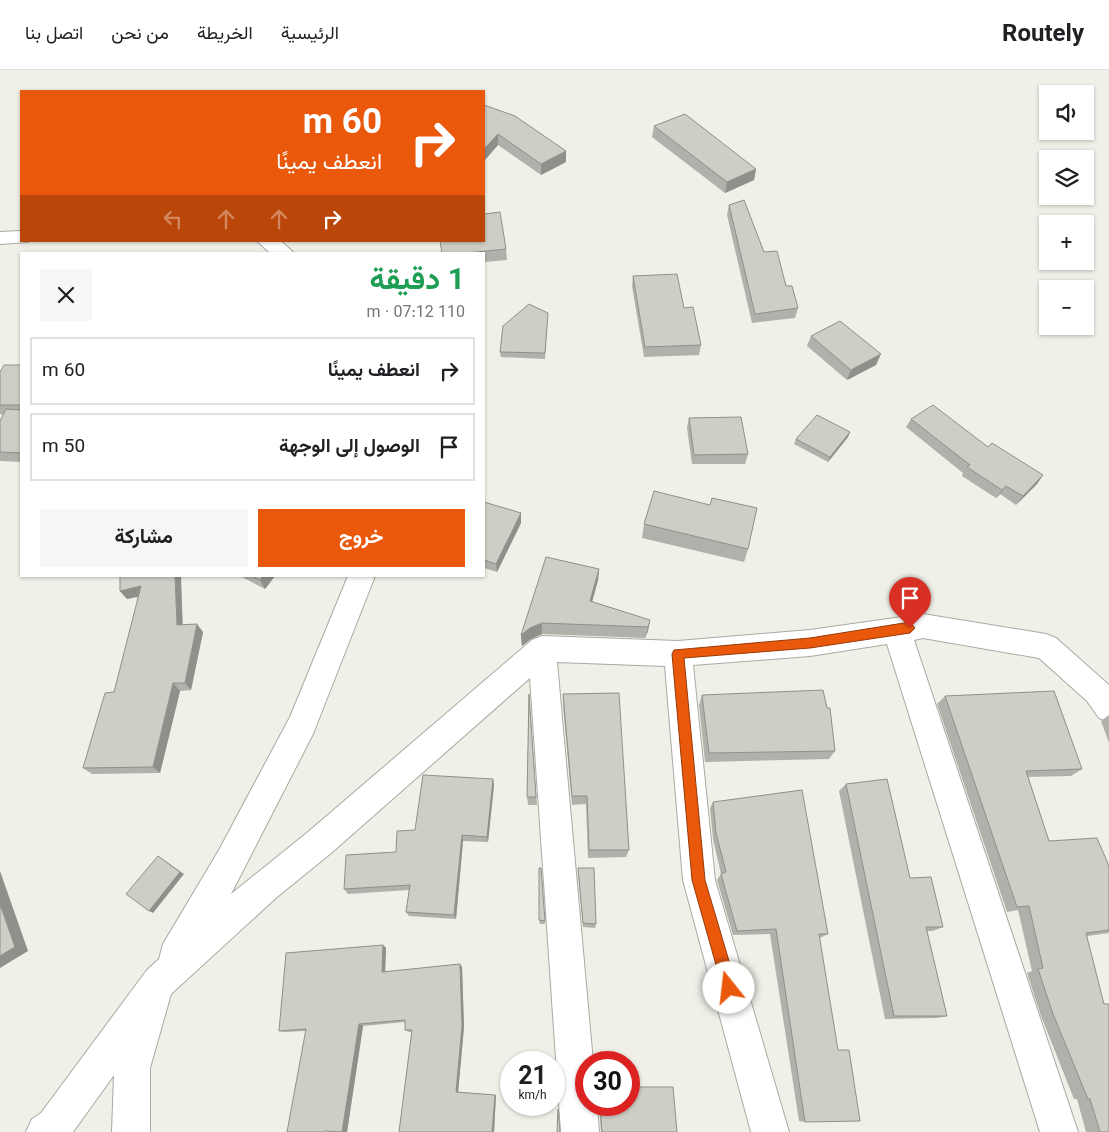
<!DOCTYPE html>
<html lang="ar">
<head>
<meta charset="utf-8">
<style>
  :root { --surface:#fff; --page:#f6f6f6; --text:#202124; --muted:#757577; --line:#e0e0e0; --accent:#ea580c }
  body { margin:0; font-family:Georgia,Vazirmatn,serif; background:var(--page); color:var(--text); direction:rtl; height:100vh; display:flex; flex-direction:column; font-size:19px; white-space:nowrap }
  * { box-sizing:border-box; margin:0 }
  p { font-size:16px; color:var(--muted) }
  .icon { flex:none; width:28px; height:28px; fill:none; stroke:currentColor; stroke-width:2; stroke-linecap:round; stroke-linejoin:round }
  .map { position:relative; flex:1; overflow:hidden; direction:ltr }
  .side { position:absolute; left:20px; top:182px; width:465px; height:325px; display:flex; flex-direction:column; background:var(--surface); border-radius:0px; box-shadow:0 1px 4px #0004; direction:rtl }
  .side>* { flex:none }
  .top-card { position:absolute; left:20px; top:20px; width:465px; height:152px; border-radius:0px; box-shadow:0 1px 4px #0004; direction:rtl; background:#ea580c; color:#fff; overflow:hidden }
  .fabs { position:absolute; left:1039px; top:15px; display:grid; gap:10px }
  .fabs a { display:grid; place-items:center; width:55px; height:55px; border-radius:0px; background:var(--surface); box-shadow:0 1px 4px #0004; font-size:25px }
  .speed { position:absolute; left:500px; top:981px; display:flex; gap:10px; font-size:25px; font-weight:700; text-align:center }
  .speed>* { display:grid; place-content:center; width:65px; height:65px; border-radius:50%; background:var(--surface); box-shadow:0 1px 4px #0004; line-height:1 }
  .speed small { font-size:12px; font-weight:400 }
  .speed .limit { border:8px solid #d22; background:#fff; color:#111 }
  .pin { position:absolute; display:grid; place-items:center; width:42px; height:42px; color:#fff; margin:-51px -21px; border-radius:50% 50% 50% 0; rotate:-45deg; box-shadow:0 0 5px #0007 }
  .pin .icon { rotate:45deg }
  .me { position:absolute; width:55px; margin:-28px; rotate:344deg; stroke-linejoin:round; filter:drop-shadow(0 0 4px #0008) }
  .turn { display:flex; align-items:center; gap:18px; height:105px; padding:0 20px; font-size:22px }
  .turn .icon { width:65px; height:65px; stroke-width:2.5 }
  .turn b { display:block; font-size:35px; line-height:42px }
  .lanes { display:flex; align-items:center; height:48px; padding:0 20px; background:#0003; justify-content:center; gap:25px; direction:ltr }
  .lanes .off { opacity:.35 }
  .round { display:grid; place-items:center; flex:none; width:52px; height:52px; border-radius:0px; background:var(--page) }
  .summary { display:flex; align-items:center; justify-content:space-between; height:85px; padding:0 20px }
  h1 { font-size:30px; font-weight:700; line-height:38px; color:#1e9e55 }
  .cta { display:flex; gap:10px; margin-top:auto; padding:10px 20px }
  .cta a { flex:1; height:58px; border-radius:0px; background:var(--accent); color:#fff; font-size:20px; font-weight:700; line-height:58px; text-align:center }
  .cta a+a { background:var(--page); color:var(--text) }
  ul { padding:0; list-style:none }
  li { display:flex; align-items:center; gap:15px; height:68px; margin:0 10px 8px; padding:0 10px; border:2px solid var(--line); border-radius:0px }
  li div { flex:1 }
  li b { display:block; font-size:19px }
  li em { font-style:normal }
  header { display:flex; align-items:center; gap:30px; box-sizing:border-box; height:70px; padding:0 25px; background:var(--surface); border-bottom:1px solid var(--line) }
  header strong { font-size:24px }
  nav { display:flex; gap:28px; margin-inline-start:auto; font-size:18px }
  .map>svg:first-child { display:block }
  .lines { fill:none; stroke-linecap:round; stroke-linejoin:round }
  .minor-casing { stroke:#aaa9a2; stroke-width:2 }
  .minor { fill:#fff; fill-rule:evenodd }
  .wall { fill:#b1b1ab }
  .shaded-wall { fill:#90908b }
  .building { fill:#cecec7; stroke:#90908b }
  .route { fill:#ea580c; stroke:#983908 }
</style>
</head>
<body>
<header>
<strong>Routely</strong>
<nav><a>الرئيسية</a><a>الخريطة</a><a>من نحن</a><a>اتصل بنا</a></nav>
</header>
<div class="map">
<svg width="1109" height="1062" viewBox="0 0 1109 1062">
  <rect width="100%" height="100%" fill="#f0efe8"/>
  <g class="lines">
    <g class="minor-casing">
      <g id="minor">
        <polygon points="21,161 21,171 28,172 0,174 0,162"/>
        <polygon points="257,171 281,171 295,184 271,184"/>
        <polygon points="348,506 375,506 313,664 231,824 308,762 532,570 542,566 678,571 810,560 923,544 1046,564 1056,568 1109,615 1109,652 1099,648 1087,631 1039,588 923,568 914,570 1078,1062 1040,1062 887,574 810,586 693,595 715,810 789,1062 751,1062 683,810 665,596 557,592 593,992 586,992 586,1035 597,1035 599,1062 561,1062 530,608 330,784 277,827 171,924 150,998 150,1062 112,1062 114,1005 73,1062 26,1062 32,1049 41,1043 147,900 159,889 163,874 219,780 290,647"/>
      </g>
    </g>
    <use href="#minor" class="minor"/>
  </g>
  <g class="wall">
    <polygon points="484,35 566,81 566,92 541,105 498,75 484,91"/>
    <polygon points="654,56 756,99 754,110 725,123 652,67"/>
    <polygon points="729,135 764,182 798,238 795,248 752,253 727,145"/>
    <polygon points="506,179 507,190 484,192 484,184 442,184"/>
    <polygon points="633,206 684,238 701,275 699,285 644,287 632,216"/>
    <polygon points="548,243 545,289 501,287 500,282"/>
    <polygon points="811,266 876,295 847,310 807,276"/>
    <polygon points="21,295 21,392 0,391 0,351 4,345 0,344 0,302"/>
    <polygon points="689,348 748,384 745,394 692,394 687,358"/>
    <polygon points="911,349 988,377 1043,405 1037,414 1016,435 1000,424 996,428 962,406 963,403 906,357"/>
    <polygon points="850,362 848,367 828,392 794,374 796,369"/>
    <polygon points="484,432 521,443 521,453 497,502 484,498"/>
    <polygon points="710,435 748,479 744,492 642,468 644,454"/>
    <polygon points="599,499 598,510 592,532 650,550 648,561 645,568 542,564 531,569 522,576 521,565"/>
    <polygon points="120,506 183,555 203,562 191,620 180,621 160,703 92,704 83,698 114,622 139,527 127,529 120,521"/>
    <polygon points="240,506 275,506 265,519"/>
    <polygon points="529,624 537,735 528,735 527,727"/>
    <polygon points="563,624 629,780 626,787 588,788 586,734 572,735 563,635"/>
    <polygon points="702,625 835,681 829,689 705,692 699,635"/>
    <polygon points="945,626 1082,699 1071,706 1028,707 1049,771 1109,796 1109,863 1087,866 1109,1062 1086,1062 1077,1029 1074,1029 1041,946 1027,903 1032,901 1018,840 1007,842 937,634"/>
    <polygon points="1109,645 1109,673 1101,651"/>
    <polygon points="493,709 494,715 488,772 463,771 456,849 409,846 406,842 409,820 348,824 344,819 396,782 415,760"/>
    <polygon points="846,714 943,857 933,861 927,861 947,946 937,948 885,949 839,721"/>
    <polygon points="713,732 828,864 820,868 805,1052 799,1051 770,864 733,865 717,810 721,804 713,769 710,738"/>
    <polygon points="541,798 545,854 540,854 539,850"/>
    <polygon points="578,798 596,854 595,858 583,857 578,803"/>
    <polygon points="383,875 386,878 385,902 460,894 462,897 464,957 458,1022 496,1025 494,1062 399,1062 412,962 409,962 405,960 405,952 363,956 347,1062 329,1061 305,961 285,962 279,961"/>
    <polygon points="599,1035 629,1035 677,1062 601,1062"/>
  </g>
  <g class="shaded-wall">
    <polygon points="498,64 498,75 484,91 484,79"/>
    <polygon points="566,81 566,92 541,105 541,94"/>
    <polygon points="756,99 754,110 725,123 727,112"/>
    <polygon points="881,284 876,295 847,310 851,300"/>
    <polygon points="850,362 848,367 828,392 830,387"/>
    <polygon points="1043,405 1037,414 1016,435 1023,426"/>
    <polygon points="1006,416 1000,424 996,428 1002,420"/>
    <polygon points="521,443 521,453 497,502 496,494"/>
    <polygon points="599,499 598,510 589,543 590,531"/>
    <polygon points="175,506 181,506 183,563 177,555"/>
    <polygon points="263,506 275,506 265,519 260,510"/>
    <polygon points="141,516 148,524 127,529 120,521"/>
    <polygon points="650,550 648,561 645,568 648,557"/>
    <polygon points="542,553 542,564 531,569 522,576 521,565 530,558"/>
    <polygon points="197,554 203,562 191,620 185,613"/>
    <polygon points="173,613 180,621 160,703 153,697"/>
    <polygon points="493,709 494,715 488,772 487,767"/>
    <polygon points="462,765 463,771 456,849 454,845"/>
    <polygon points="158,786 184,804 153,843 149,841"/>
    <polygon points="0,801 28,881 0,898"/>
    <polygon points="383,875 386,878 385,905 382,902"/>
    <polygon points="460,894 462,897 464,957 458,1023 456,1022"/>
    <polygon points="359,954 363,956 347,1062 342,1062"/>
    <polygon points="495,1025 496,1025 494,1062 492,1062"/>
  </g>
  <g class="building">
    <polygon points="484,35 515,46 566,81 541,94 498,64 484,79"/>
    <polygon points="685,44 756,99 727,112 654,56"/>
    <polygon points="744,130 764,182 777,181 786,216 792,216 798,238 755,244 729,135"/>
    <polygon points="500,142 506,179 457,184 442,184 440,171 484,171 484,144"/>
    <polygon points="677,204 684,238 693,237 701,275 645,277 633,206"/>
    <polygon points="529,234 548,243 545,283 500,282 503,256"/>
    <polygon points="840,251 881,284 851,300 811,266"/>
    <polygon points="4,295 21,295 21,335 0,335 0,302"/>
    <polygon points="933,335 988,377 992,373 1043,405 1023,426 1006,416 1002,420 967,397 970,395 911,349"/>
    <polygon points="6,339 21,340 21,383 0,382 0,351"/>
    <polygon points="817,345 850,362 830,387 796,369"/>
    <polygon points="741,347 748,384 694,385 689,348"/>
    <polygon points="654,421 710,435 712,428 757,438 748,479 644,454"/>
    <polygon points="484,432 521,443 496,494 484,490"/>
    <polygon points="546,487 599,499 590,531 650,550 648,557 542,553 530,558 521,565"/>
    <polygon points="120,506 175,506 177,555 197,554 185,613 173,613 153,697 83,698 105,623 114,622 141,516 120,521"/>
    <polygon points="252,506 263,506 260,510"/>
    <polygon points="823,620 827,638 830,638 835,681 709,683 702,625"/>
    <polygon points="1054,621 1082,699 1026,701 1049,771 1097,768 1109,796 1109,860 1086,863 1104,934 1109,934 1109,1062 1100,1062 1090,1029 1088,1029 1053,944 1038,899 1043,898 1029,836 1017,837 945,626"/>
    <polygon points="619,623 629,780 589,780 587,726 572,726 563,624"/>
    <polygon points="529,624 536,727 527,727"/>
    <polygon points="423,705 493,709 487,767 462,765 454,845 406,842 410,815 344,819 346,785 396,782 397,761 415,760"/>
    <polygon points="887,709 910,808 931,807 943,857 926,857 947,946 894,946 846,714"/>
    <polygon points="802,720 828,864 819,864 838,980 849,980 860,1051 805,1052 776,859 737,861 721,804 726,802 716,763 713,732"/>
    <polygon points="158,786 180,802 149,841 126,824"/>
    <polygon points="539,798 541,798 545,851 539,850"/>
    <polygon points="578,798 594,798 596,854 583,853"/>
    <polygon points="0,834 15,877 0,886"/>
    <polygon points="383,875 382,902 460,894 462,956 456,1022 495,1025 492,1062 399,1062 412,960 405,960 405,950 359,954 342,1062 324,1061 323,1062 287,1062 306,959 279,961 286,883"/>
    <polygon points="629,1017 673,1017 677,1062 602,1062 600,1035 629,1035"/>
    <polygon points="558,1039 560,1062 557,1062"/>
  </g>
  <polygon class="route" points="910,552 915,558 910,563 810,578 684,588 705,810 737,918 734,923 729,925 724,923 692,810 672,584 674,580 810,568"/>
</svg>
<div class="fabs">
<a><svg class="icon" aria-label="sound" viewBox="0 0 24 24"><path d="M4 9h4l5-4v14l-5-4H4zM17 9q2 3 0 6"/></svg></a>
<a><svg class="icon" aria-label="layers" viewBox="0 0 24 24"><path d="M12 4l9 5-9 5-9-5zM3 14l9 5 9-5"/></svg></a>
<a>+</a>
<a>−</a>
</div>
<div class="speed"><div>21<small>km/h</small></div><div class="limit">30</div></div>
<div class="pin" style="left:910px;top:558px;background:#d93025"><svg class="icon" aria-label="arrive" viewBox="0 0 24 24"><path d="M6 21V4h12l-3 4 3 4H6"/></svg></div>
<svg class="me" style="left:729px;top:918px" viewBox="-20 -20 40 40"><circle r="19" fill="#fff"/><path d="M0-13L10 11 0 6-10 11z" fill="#ea580c"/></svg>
<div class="top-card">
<div class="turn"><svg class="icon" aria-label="right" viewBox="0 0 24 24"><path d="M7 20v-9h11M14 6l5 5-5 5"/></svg><div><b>60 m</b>انعطف يمينًا</div></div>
<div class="lanes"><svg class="icon off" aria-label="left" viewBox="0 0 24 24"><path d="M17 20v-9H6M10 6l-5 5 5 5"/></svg><svg class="icon off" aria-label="ahead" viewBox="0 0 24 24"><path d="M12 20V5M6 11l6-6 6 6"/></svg><svg class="icon off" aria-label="ahead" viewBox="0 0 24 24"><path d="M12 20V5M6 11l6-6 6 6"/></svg><svg class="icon" aria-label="right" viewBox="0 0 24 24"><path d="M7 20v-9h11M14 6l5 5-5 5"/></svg></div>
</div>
<section class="side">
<div class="summary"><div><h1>1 دقيقة</h1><p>110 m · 07:12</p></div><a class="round"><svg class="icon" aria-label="close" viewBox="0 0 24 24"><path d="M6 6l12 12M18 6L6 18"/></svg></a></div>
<ul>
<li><svg class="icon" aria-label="right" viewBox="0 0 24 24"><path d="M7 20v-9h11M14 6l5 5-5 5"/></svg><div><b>انعطف يمينًا</b></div><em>60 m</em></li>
<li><svg class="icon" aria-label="arrive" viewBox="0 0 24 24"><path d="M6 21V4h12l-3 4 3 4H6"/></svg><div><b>الوصول إلى الوجهة</b></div><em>50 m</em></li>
</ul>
<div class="cta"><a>خروج</a><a>مشاركة</a></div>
</section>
</div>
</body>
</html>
